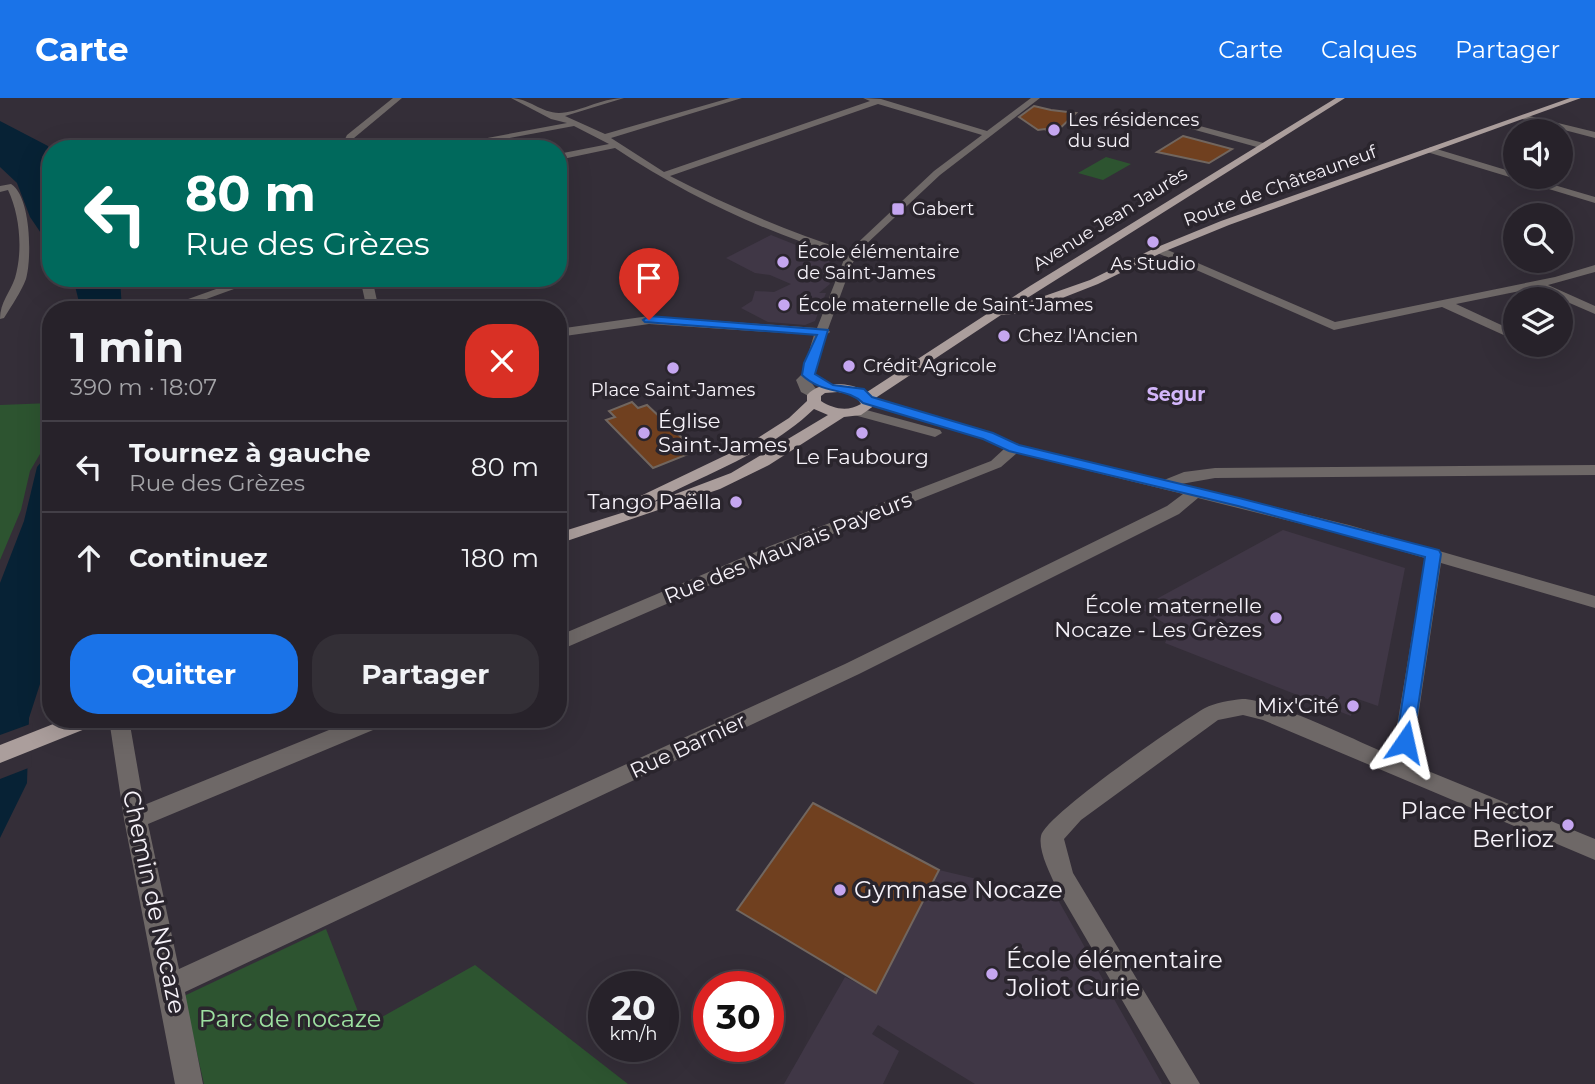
<!DOCTYPE html>
<html lang="fr">
<head>
<meta charset="utf-8">
<style>
  :root { --surface:#27222a; --page:#332f36; --text:#f1f3f6; --muted:#a4a4a8; --line:#433f47; --accent:#1a73e8 }
  body { margin:0; font-family:Montserrat,sans-serif; background:var(--page); color:var(--text); height:100vh; display:flex; flex-direction:column; font-size:26px; white-space:nowrap }
  * { box-sizing:border-box; margin:0 }
  p { font-size:23px; color:var(--muted) }
  .icon { flex:none; width:38px; height:38px; fill:none; stroke:currentColor; stroke-width:2; stroke-linecap:round; stroke-linejoin:round }
  .map { position:relative; flex:1; overflow:hidden }
  .sheet { position:absolute; left:42px; top:203px; width:525px; height:427px; display:flex; flex-direction:column; background:var(--surface); border-radius:28px; box-shadow:0 7px 28px #0002,0 0 0 2px var(--line) }
  .sheet>* { flex:none }
  .top-card { position:absolute; left:42px; top:42px; width:525px; height:147px; border-radius:28px; box-shadow:0 7px 28px #0002,0 0 0 2px var(--line); background:#00695c; color:#fff; overflow:hidden }
  .tools { position:absolute; left:1503px; top:21px; display:grid; gap:14px }
  .tools a { display:grid; place-items:center; width:70px; height:70px; border-radius:50%; background:var(--surface); box-shadow:0 7px 28px #0002,0 0 0 2px var(--line); font-size:35px }
  .speed { position:absolute; left:588px; top:873px; display:flex; gap:14px; font-size:35px; font-weight:700; text-align:center }
  .speed>* { display:grid; place-content:center; width:91px; height:91px; border-radius:50%; background:var(--surface); box-shadow:0 7px 28px #0002,0 0 0 2px var(--line); line-height:1 }
  .speed small { font-size:18px; font-weight:400 }
  .speed .limit { border:10px solid #d22; background:#fff; color:#111 }
  .pin { position:absolute; display:grid; place-items:center; width:60px; height:60px; color:#fff; margin:-72px -30px; border-radius:50% 50% 50% 0; rotate:-45deg; box-shadow:0 0 7px #0007 }
  .pin .icon { rotate:45deg }
  .me { position:absolute; width:77px; margin:-38px; rotate:11deg; stroke-linejoin:round; filter:drop-shadow(0 0 5px #0008) }
  .turn { display:flex; align-items:center; gap:24px; height:147px; padding:0 28px; font-size:32px }
  .turn .icon { width:91px; height:91px; stroke-width:2.5 }
  .turn b { display:block; font-size:49px; line-height:60px }
  .round { display:grid; place-items:center; flex:none; width:74px; height:74px; border-radius:28px; background:var(--page) }
  .summary { display:flex; align-items:center; justify-content:space-between; height:119px; padding:0 28px }
  h1 { font-size:42px; font-weight:700; line-height:52px }
  .action { display:flex; gap:14px; margin-top:auto; padding:14px 28px }
  .action a { flex:1; height:80px; border-radius:28px; background:var(--accent); color:#fff; font-size:28px; font-weight:700; line-height:80px; text-align:center }
  .action a+a { background:var(--page); color:var(--text) }
  ul { padding:0; list-style:none }
  li { display:flex; align-items:center; gap:21px; height:91px; padding:0 28px; border-top:2px solid var(--line) }
  li div { flex:1 }
  li b { display:block; font-size:26px }
  li em { font-style:normal }
  header { display:flex; align-items:center; gap:42px; box-sizing:border-box; height:98px; padding:0 35px; background:var(--accent); color:#fff }
  header strong { font-size:33px }
  nav { display:flex; gap:38px; margin-inline-start:auto; font-size:24px }
  .map>svg:first-child { display:block }
  .built { fill:#403746 }
  .green { fill:#2d5430 }
  .water { fill:#072235 }
  .pier { fill:#342e38 }
  .building { fill:#70401f; stroke:#71665f; stroke-width:2 }
  .lines { fill:none; stroke-linecap:round; stroke-linejoin:round }
  .minor { fill:#6e6867; fill-rule:evenodd }
  .major { fill:#ab9e9c; fill-rule:evenodd }
  .route { fill:#1a73e8; stroke:#114b97; stroke-width:2 }
  .poi-dot { fill:#c5a6f0; stroke:#2a252d; stroke-width:2.5 }
  .labels { text-anchor:middle; stroke-width:7; stroke-linejoin:round; paint-order:stroke }
  .far-poi-label { font-size:18px; fill:#f6f2f9; stroke:#2a252d; text-anchor:start }
  .far-street-label { font-size:18px; fill:#f6f2f9; stroke:#2a252d }
  .far-neighbourhood-label { font-size:19px; font-weight:bold; fill:#d3b6fb; stroke:#2a252d }
  .poi-label { font-size:21px; fill:#f6f2f9; stroke:#2a252d; text-anchor:end }
  .street-label { font-size:21px; fill:#f6f2f9; stroke:#2a252d }
  .near-poi-label { font-size:24px; fill:#f6f2f9; stroke:#2a252d; text-anchor:start }
  .near-street-label { font-size:24px; fill:#f6f2f9; stroke:#2a252d }
  .near-park-label { font-size:24px; fill:#9de1a1; stroke:#2a252d }
</style>
</head>
<body>
<header>
<strong>Carte</strong>
<nav><a>Carte</a><a>Calques</a><a>Partager</a></nav>
</header>
<div class="map">
<svg width="1595" height="986" viewBox="0 0 1595 986">
  <rect width="100%" height="100%" fill="#342e38"/>
  <g class="built">
    <polygon points="771,137 826,159 833,168 827,178 830,186 819,195 826,195 815,223 805,227 768,224 741,210 752,203 755,193 774,194 791,186 770,177 755,175 726,160"/>
    <polygon points="1283,432 1405,470 1378,608 1355,600 1351,618 1165,545 1172,530 1140,510"/>
    <polygon points="939,772 1057,800 1162,986 975,986 878,927 872,936 899,953 883,986 784,986 845,879 875,894"/>
  </g>
  <g class="green">
    <polygon points="1106,59 1131,66 1103,82 1078,75"/>
    <polygon points="51,305 47,344 30,373 21,412 0,462 0,307"/>
    <polygon points="326,831 364,929 475,867 628,986 204,986 184,898"/>
  </g>
  <g class="water">
    <polygon points="0,23 48,48 51,57 51,150 30,119 17,85 0,69"/>
    <polygon points="73,180 120,180 122,212 81,212"/>
    <polygon points="51,352 51,552 29,620 27,685 0,740 0,485 24,423 37,369"/>
  </g>
  <polygon class="pier" points="33,625 31,669 0,681 0,637"/>
  <g class="building">
    <polygon points="1034,8 1051,12 1076,15 1053,37 1045,31 1038,32 1019,19"/>
    <polygon points="1183,38 1232,51 1209,65 1157,54"/>
    <polygon points="632,304 638,310 647,307 696,353 653,370 606,322 615,319 609,313"/>
    <polygon points="813,705 939,772 876,895 737,812"/>
  </g>
  <g class="lines">
    <g class="minor">
      <polygon points="393,0 402,0 354,40 348,51 340,51 347,37"/>
      <path d="M511 0C528 0 542 15 559 15 578 15 601 0 624 0L565 18 605 36 730 0H742L611 40 664 74 870 3 863 0 881 1 987 33 1031 0H1040L940 77 862 150 852 166 828 231 830 234 826 237 815 277 810 283 821 297 814 301 801 294 796 282 802 276 814 237 649 226 558 239V231L649 218 817 230 845 159C761 132 689 99 615 50L558 62V56L609 46 574 28 449 51H429L567 25 551 21ZM878 6 982 37 934 73 849 153C787 133 728 108 670 78Z"/>
      <polygon points="1144,13 1267,46 1268,48 1264,51 1141,17"/>
      <polygon points="1525,17 1595,34 1595,40 1522,21"/>
      <polygon points="1430,49 1516,75 1516,79 1527,79 1595,99 1595,105 1427,54"/>
      <path d="M11 86C31 98 32 160 26 181 21 194 12 207 4 220L0 221C0 204 10 195 15 180 23 153 20 117 8 92L0 94V88Z"/>
      <polygon points="1155,150 1163,150 1335,224 1555,179 1595,167 1595,174 1548,187 1595,208 1595,216 1535,190 1456,206 1512,232 1514,235 1508,239 1442,209 1334,232 1155,154"/>
      <polygon points="247,180 264,180 176,212 163,210"/>
      <polygon points="360,180 372,180 379,212 367,212"/>
      <path d="M868 298 993 335 1019 347 1164 382 1184 374 1215 370 1595 367V377L1215 380 1181 386 1349 427 1595 498V510L1441 465 1411 666 1595 741V762L1263 622 1243 617 1218 622 1081 722 1064 741 1073 775 1200 986H1171L1056 789C1050 775 1038 753 1041 738 1044 718 1182 623 1205 610 1214 605 1231 602 1242 601 1269 600 1361 645 1392 658L1425 460 1346 437 1198 400 1179 416 859 576 185 894 203 986H175L124 721 109 621H129L144 707 356 621H388L385 627 148 726 179 871 845 566 1167 408 1183 396 1017 355 1001 369 782 456 558 553V538L770 448 991 363 1004 351 983 341 863 305V299Z"/>
      <polygon points="859,310 940,332 942,335 935,339 854,317 854,311"/>
    </g>
    <g class="major">
      <path d="M1336 0H1345L1013 209 1090 182 1155 150 1221 123 1570 0H1581L1229 127 1163 154 1098 186 1024 215 1001 217 874 301 875 307 861 317 844 319 769 367 720 391 558 446V435L631 412 626 408 628 404 745 348 789 320 807 303V297C821 282 850 284 867 294L1030 188ZM838 294 855 297 861 306C848 314 833 311 821 303V298L825 295ZM814 311 828 317 731 375 649 406C706 375 767 356 814 311Z"/>
      <polygon points="66,621 98,621 95,627 0,665 0,647"/>
    </g>
  </g>
  <path class="route" d="M649 218 828 232 815 276 833 287 864 291 872 299 993 335 1019 347 1239 400 1439 452 1441 456 1412 649H1399L1396 644 1425 459 1238 408 1009 353 983 341 863 305C847 289 823 297 802 277L804 265 817 237 645 224 643 222Z"/>
  <g class="poi-dot">
    <circle cx="1054" cy="32" r="7"/>
    <rect x="891" y="104" width="14" height="14" rx="3.5"/>
    <circle cx="1153" cy="144" r="7"/>
    <circle cx="783" cy="164" r="7"/>
    <circle cx="784" cy="207" r="7"/>
    <circle cx="1004" cy="238" r="7"/>
    <circle cx="849" cy="268" r="7"/>
    <circle cx="673" cy="270" r="7"/>
    <circle cx="644" cy="335" r="7"/>
    <circle cx="862" cy="335" r="7"/>
    <circle cx="736" cy="404" r="7"/>
    <circle cx="1276" cy="520" r="7"/>
    <circle cx="1353" cy="608" r="7"/>
    <circle cx="1568" cy="727" r="7"/>
    <circle cx="840" cy="792" r="7"/>
    <circle cx="992" cy="876" r="7"/>
  </g>
  <g class="labels">
    <g class="far-poi-label">
      <text x="1068" y="28">Les résidences<tspan x="1068" dy="21">du sud</tspan></text>
      <text x="912" y="117">Gabert</text>
      <text x="797" y="160">École élémentaire<tspan x="797" dy="21">de Saint-James</tspan></text>
      <text x="1153" y="172" text-anchor="middle">As Studio</text>
      <text x="798" y="213">École maternelle de Saint-James</text>
      <text x="1018" y="244">Chez l'Ancien</text>
      <text x="863" y="274">Crédit Agricole</text>
      <text x="673" y="298" text-anchor="middle">Place Saint-James</text>
    </g>
    <g class="far-street-label">
      <text transform="translate(1280 88) rotate(-20)" y="6">Route de Châteauneuf</text>
      <text transform="translate(1110 121) rotate(-32)" y="6">Avenue Jean Jaurès</text>
    </g>
    <g class="far-neighbourhood-label">
      <text x="1176" y="303">Segur</text>
    </g>
    <g class="poi-label">
      <text x="658" y="330" text-anchor="start">Église<tspan x="658" dy="24">Saint-James</tspan></text>
      <text x="862" y="366" text-anchor="middle">Le Faubourg</text>
      <text x="722" y="411">Tango Paëlla</text>
      <text x="1262" y="515">École maternelle<tspan x="1262" dy="24">Nocaze - Les Grèzes</tspan></text>
      <text x="1339" y="615">Mix'Cité</text>
    </g>
    <g class="street-label">
      <text transform="translate(788 450) rotate(-22)" y="7">Rue des Mauvais Payeurs</text>
      <text transform="translate(688 648) rotate(-25)" y="7">Rue Barnier</text>
    </g>
    <g class="near-poi-label">
      <text x="1554" y="721" text-anchor="end">Place Hector<tspan x="1554" dy="28">Berlioz</tspan></text>
      <text x="854" y="800">Gymnase Nocaze</text>
      <text x="1006" y="870">École élémentaire<tspan x="1006" dy="28">Joliot Curie</tspan></text>
    </g>
    <g class="near-street-label">
      <text transform="translate(154 804) rotate(78)" y="8">Chemin de Nocaze</text>
    </g>
    <g class="near-park-label">
      <text x="290" y="929">Parc de nocaze</text>
    </g>
  </g>
</svg>
<div class="tools">
<a><svg class="icon" aria-label="sound" viewBox="0 0 24 24"><path d="M4 9h4l5-4v14l-5-4H4zM17 9q2 3 0 6"/></svg></a>
<a><svg class="icon" aria-label="search" viewBox="0 0 24 24"><circle cx="10" cy="10" r="6"/><path d="M15 15l6 6"/></svg></a>
<a><svg class="icon" aria-label="layers" viewBox="0 0 24 24"><path d="M12 4l9 5-9 5-9-5zM3 14l9 5 9-5"/></svg></a>
</div>
<div class="speed"><div>20<small>km/h</small></div><div class="limit">30</div></div>
<div class="pin" style="left:649px;top:222px;background:#d93025"><svg class="icon" aria-label="arrive" viewBox="0 0 24 24"><path d="M6 21V4h12l-3 4 3 4H6"/></svg></div>
<svg class="me" style="left:1405px;top:644px" viewBox="-20 -20 40 40"><path d="M0-17L14 15 0 8-14 15z" fill="#1a73e8" stroke="#fff" stroke-width="4"/></svg>
<div class="top-card">
<div class="turn"><svg class="icon" aria-label="left" viewBox="0 0 24 24"><path d="M17 20v-9H6M10 6l-5 5 5 5"/></svg><div><b>80 m</b>Rue des Grèzes</div></div>
</div>
<section class="sheet">
<div class="summary"><div><h1>1 min</h1><p>390 m · 18:07</p></div><a class="round" style="background:#d93025;color:#fff"><svg class="icon" aria-label="close" viewBox="0 0 24 24"><path d="M6 6l12 12M18 6L6 18"/></svg></a></div>
<ul>
<li><svg class="icon" aria-label="left" viewBox="0 0 24 24"><path d="M17 20v-9H6M10 6l-5 5 5 5"/></svg><div><b>Tournez à gauche</b><p>Rue des Grèzes</p></div><em>80 m</em></li>
<li><svg class="icon" aria-label="ahead" viewBox="0 0 24 24"><path d="M12 20V5M6 11l6-6 6 6"/></svg><div><b>Continuez</b></div><em>180 m</em></li>
</ul>
<div class="action"><a>Quitter</a><a>Partager</a></div>
</section>
</div>
</body>
</html>
